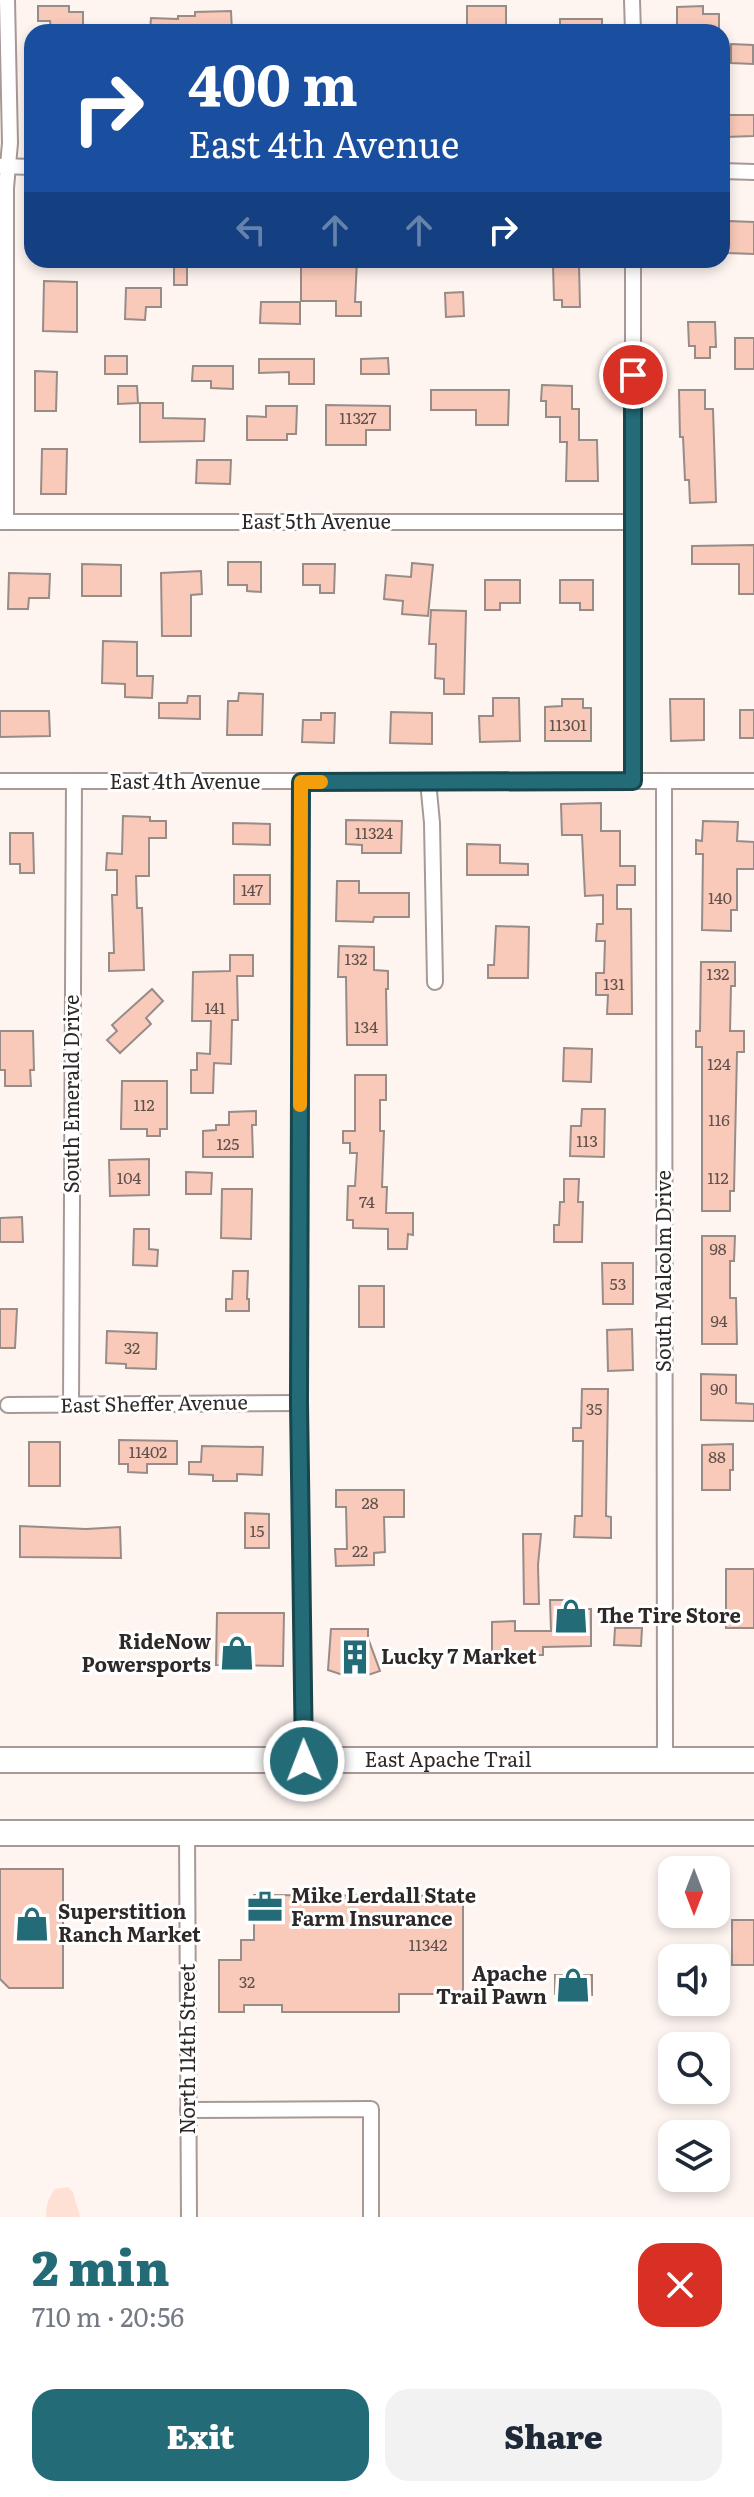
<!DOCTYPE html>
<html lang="en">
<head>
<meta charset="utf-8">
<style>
  :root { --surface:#fff; --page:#f2f2f3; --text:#1f2937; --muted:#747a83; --accent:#236b77 }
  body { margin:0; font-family:Literata,serif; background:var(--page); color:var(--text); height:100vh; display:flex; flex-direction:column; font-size:30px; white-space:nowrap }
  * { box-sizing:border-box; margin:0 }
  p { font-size:26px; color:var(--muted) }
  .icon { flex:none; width:44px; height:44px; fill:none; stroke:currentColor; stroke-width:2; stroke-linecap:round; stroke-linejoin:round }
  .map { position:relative; height:2217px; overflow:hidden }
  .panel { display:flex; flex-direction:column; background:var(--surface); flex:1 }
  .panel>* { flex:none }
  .banner { position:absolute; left:24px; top:24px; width:706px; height:244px; border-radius:24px; box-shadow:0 4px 12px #0003; background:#1a4fa0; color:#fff; overflow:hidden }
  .needle { width:52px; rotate:180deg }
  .fabs { position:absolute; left:658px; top:1856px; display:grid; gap:16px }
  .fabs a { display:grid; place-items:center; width:72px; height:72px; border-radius:16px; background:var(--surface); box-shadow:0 4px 12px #0003; font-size:40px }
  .pin { position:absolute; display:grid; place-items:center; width:68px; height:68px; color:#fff; margin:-34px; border:4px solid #fff; border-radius:50%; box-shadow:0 2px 8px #0007 }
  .me { position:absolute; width:88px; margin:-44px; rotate:359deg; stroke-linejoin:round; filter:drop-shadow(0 0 6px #0008) }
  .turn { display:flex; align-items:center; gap:28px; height:168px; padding:0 32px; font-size:36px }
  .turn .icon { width:104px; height:104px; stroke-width:2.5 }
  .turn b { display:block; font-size:56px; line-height:68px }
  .lanes { display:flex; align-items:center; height:76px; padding:0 32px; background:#0003; justify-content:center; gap:40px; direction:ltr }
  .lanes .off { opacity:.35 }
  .round { display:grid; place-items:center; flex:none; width:84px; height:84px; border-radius:24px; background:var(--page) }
  .headline { display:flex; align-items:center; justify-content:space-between; height:136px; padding:0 32px }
  h1 { font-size:48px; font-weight:800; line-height:60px; color:var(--accent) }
  .button { display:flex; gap:16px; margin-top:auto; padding:16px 32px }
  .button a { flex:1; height:92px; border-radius:24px; background:var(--accent); color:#fff; font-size:32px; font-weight:800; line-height:92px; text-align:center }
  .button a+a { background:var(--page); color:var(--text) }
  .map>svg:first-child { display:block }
  .green { fill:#ffe0d5 }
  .building { fill:#f9cab9; stroke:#988c88; stroke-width:2 }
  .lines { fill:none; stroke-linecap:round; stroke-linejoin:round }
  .minor-casing { stroke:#a79a96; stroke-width:18 }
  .primary-casing { stroke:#a79a96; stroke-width:28 }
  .minor { stroke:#fff; stroke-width:14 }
  .primary { stroke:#fff; stroke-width:24 }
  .route-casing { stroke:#17464d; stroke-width:20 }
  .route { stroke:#236b77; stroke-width:14 }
  .slow { stroke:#f59e0b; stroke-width:14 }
  .labels { text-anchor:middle; stroke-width:6; stroke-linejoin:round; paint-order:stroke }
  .number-label { font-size:16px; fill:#61514c }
  .street-label { font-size:20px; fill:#2e2928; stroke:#fff }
  .poi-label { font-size:20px; font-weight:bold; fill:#2e2928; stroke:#fff; text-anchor:start }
</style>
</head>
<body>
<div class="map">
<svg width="754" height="2217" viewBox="0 0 754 2217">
  <rect width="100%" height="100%" fill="#fef4f0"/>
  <path class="green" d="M68 2187 73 2192 80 2217H46C46 2205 48 2199 55 2189Z"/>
  <g class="building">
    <polygon points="38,6 69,6 69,12 83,12 83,32 51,30 50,21 38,21"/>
    <rect x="467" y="6" width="39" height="21"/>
    <polygon points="703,6 703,14 719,14 719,32 677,32 677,7"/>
    <polygon points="231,11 232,32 150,32 151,18 178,19 178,16 195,16 195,12"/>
    <rect x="560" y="19" width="42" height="13"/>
    <polygon points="731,44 753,45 753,64 731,63"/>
    <polygon points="724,115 754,115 754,136 725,137"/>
    <polygon points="728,221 754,222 754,254 728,253"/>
    <rect x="174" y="260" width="13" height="25"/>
    <polygon points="335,260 357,260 355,302 361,302 361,316 336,316 336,301 301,301 301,267 335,267"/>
    <polygon points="553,265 579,265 580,307 562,307 562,300 554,300"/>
    <polygon points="44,281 77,282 77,332 43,331"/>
    <polygon points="126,288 161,288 161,307 146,307 145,320 125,319"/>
    <polygon points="463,292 464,316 446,317 445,293"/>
    <polygon points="261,302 300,302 300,324 260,323"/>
    <polygon points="688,322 715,322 716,347 710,347 710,358 695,358 695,346 689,346"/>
    <rect x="735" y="338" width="19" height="31"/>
    <rect x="105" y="356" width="22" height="18"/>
    <polygon points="388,358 389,374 361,374 361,359"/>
    <polygon points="259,359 314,359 314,384 289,384 289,372 259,373"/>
    <polygon points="193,366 233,366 233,389 211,388 211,381 192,381"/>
    <polygon points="35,371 57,372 56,411 35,411"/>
    <polygon points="542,385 572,386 572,409 579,409 579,440 597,440 598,481 566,481 567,442 560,442 560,417 546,417 546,401 541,401"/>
    <polygon points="118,386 137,386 138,403 118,404"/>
    <polygon points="431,390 509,390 508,425 476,425 476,410 431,410"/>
    <polygon points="679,390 705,390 705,409 713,409 716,502 690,503 689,480 685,480 683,437 680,437"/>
    <polygon points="140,403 163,403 163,418 205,419 204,441 140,442"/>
    <polygon points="326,405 390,406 390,430 366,430 366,445 326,445"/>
    <polygon points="266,406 297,406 296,434 287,434 287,440 247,440 247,416 266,417"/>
    <polygon points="42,449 67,449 66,494 41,494"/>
    <polygon points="197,460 231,460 230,484 196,483"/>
    <polygon points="754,545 754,594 739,594 739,564 692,564 692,546"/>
    <polygon points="228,562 261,562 261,592 247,591 247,585 228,585"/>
    <polygon points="412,563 433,565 428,616 402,614 403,601 384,599 386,575 411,577"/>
    <polygon points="82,564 121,565 121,596 82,596"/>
    <polygon points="303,564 335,564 334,593 320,593 320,585 303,585"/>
    <polygon points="201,571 202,594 191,595 191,636 162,636 161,573"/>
    <polygon points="9,573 50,574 49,598 29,598 28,609 8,609"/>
    <polygon points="485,580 520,580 520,603 500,603 500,610 485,610"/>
    <polygon points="560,580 593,580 593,610 580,610 580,603 560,603"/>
    <polygon points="431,610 466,611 464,694 444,694 444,679 435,678 436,644 429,644"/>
    <polygon points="103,641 137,642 137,676 153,676 152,698 125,697 125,684 102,683"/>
    <polygon points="239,693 263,694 262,735 227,735 228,701 238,701"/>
    <polygon points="188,696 200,696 200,719 159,718 159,703 187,703"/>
    <polygon points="493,698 519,698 520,741 480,742 479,716 493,716"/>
    <polygon points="562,699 583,699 583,708 591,708 591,741 545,741 545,707 562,706"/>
    <polygon points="670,699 704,699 704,740 671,741"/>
    <rect x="740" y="710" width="14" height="28"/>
    <polygon points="0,711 49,711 50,736 0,737"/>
    <polygon points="391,712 432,713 432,744 390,743"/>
    <polygon points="321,713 335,713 334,743 302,742 303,720 321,720"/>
    <polygon points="601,803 601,831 620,831 620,866 635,866 635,885 617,885 617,909 631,909 632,1014 607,1014 608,995 596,995 596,973 604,973 605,941 596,941 597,924 603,924 603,895 585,896 582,835 562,835 561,804"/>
    <polygon points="123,816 150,817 150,821 166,821 166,838 149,838 149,876 136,876 137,908 142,908 144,970 109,971 109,953 114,953 112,895 117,895 117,870 106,870 107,853 122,854"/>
    <polygon points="346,820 402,821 401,853 362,853 362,845 346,844"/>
    <polygon points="703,821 738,822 737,841 754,842 754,869 737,869 737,910 731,910 731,931 702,930 703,854 696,854 696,840 702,841"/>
    <polygon points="233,823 270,824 270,845 233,844"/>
    <polygon points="10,833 33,833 34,873 20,873 20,864 10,864"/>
    <polygon points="467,844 500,845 500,863 528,864 528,875 467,875"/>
    <rect x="234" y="875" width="36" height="29"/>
    <polygon points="337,881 359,881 359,893 409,893 409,917 374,917 373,922 336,921"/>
    <polygon points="496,926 529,927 528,978 488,978 488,965 494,965"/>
    <polygon points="339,946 374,947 374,970 388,971 388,989 386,989 387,1045 347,1045 346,977 338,977"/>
    <polygon points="230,955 253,955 253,976 237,976 238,1020 232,1020 231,1064 214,1063 213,1093 191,1093 191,1070 197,1070 197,1053 210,1054 211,1021 192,1021 193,972 230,971"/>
    <polygon points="701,962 735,962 735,986 731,986 730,1031 744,1031 744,1052 737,1052 734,1191 730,1191 730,1211 702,1211 702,1047 696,1047 696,1031 700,1031"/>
    <polygon points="152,989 163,1001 146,1018 151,1024 120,1053 107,1040 117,1031 112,1025"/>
    <polygon points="0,1031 33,1031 34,1070 30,1070 31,1086 5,1086 5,1070 0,1070"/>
    <polygon points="564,1048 592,1049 591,1082 563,1081"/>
    <polygon points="355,1075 386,1075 386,1100 380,1100 380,1131 384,1131 382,1187 387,1187 386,1213 413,1213 413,1235 408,1234 407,1249 388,1249 388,1229 353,1228 353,1220 347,1220 348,1186 355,1186 357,1153 350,1153 350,1143 343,1143 343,1131 355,1131"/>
    <polygon points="122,1081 167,1081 167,1129 160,1129 160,1136 147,1136 147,1129 121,1129"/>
    <polygon points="582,1109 605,1109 604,1157 570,1156 571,1126 581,1126"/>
    <polygon points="256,1111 256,1125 252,1125 253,1157 203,1157 203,1131 216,1130 216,1125 229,1125 229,1112"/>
    <polygon points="149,1159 149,1195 110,1196 109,1160"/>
    <polygon points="186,1172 212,1173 211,1194 186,1194"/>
    <polygon points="564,1179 579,1179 578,1202 583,1202 582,1242 554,1242 554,1225 559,1225 560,1202 564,1202"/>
    <polygon points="222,1189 252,1189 251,1239 221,1238"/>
    <polygon points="22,1217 23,1242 0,1242 0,1218"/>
    <polygon points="134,1229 149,1229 149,1249 158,1250 157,1266 133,1265"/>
    <polygon points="702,1236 735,1236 734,1261 730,1261 730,1298 736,1298 737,1344 702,1344"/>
    <polygon points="602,1263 633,1263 633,1304 603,1304"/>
    <polygon points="233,1271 248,1271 247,1299 249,1299 249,1311 226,1311 226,1299 232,1299"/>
    <rect x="359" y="1286" width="25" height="41"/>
    <polygon points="0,1309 17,1309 15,1348 0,1348"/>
    <polygon points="632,1329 633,1370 608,1371 607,1330"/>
    <polygon points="107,1331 157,1333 156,1369 126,1368 126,1364 106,1363"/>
    <polygon points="701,1374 736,1375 736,1403 754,1404 754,1421 701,1420"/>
    <polygon points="582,1389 608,1389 606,1516 611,1517 611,1538 574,1537 575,1516 582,1516 583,1441 573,1441 573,1428 581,1428"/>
    <polygon points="119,1440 177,1441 177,1464 147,1464 147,1473 128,1472 128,1464 119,1464"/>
    <rect x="29" y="1442" width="31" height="44"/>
    <polygon points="733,1444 733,1470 730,1470 730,1490 702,1490 702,1445"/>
    <polygon points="202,1446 263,1447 262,1475 237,1474 237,1481 213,1481 213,1475 189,1474 189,1462 201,1462"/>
    <polygon points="336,1490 404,1490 404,1517 384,1517 385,1552 374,1553 374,1565 336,1566 335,1549 347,1549 346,1507 336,1507"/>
    <polygon points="245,1513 269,1514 269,1548 245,1548"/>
    <polygon points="20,1526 86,1529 120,1527 121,1558 20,1557"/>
    <polygon points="523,1534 541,1534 538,1565 539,1604 524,1604"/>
    <rect x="726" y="1569" width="28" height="59"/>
    <polygon points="550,1600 575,1600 575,1609 591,1609 591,1646 543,1647 543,1655 515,1655 515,1661 492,1661 492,1622 515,1621 515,1631 551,1631"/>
    <polygon points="217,1613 284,1613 283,1666 216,1665"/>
    <polygon points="615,1628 642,1628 641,1646 614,1645"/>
    <polygon points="331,1629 368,1629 368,1638 380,1671 368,1675 343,1675 328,1670"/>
    <polygon points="0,1869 63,1869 63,1988 9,1988 0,1979"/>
    <polygon points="254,1895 463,1896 463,1994 399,1994 399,2012 282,2012 282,2005 244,2005 244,2012 219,2012 219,1960 241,1960 241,1940 254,1940"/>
    <rect x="732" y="1920" width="22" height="45"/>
    <polygon points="555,1975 592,1975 592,1995 555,1994"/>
  </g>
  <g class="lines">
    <g class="minor-casing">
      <g id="minor">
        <polyline points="632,0 633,32"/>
        <polyline points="0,166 32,167"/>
        <polyline points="722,171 754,172"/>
        <polyline points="0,522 632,522"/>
        <polyline points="6,522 6,188 10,143 7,0"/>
        <polyline points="0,781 754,781"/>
        <polyline points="428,781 432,823 435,982"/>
        <polyline points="633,781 633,260"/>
        <polyline points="664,781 665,1760"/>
        <polyline points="301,782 299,1403 304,1761"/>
        <polyline points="8,1405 299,1403"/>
        <polyline points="71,1406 74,781"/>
        <polyline points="187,1833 189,2217"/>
        <polyline points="188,2110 371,2109 371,2217"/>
      </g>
    </g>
    <g class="primary-casing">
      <g id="primary">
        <path id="s1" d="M0 1760H754"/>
        <polyline points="0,1833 754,1833"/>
      </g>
    </g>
    <use href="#minor" class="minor"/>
    <use href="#primary" class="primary"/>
  </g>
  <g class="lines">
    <g class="route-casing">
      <polyline id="route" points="304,1761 299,1403 301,782 633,781 633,375"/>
    </g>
    <use href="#route" class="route"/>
    <polyline class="slow" points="300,1105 301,782 321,782"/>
  </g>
  <defs>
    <g id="shop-bare" transform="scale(2.76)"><path d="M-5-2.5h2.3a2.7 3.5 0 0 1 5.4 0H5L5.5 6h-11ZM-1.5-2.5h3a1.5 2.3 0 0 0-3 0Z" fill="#236b77" stroke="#fff" stroke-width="2.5" paint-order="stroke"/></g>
    <g id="building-bare" transform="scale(2.76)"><path d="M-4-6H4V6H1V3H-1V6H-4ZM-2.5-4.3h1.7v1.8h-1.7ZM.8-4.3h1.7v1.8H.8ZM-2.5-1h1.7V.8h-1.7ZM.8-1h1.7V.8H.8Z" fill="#236b77" stroke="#fff" stroke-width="2.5" paint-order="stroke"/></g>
    <g id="office-bare" transform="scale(2.76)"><path d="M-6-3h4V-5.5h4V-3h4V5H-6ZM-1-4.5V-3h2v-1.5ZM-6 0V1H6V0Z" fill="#236b77" stroke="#fff" stroke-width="2.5" paint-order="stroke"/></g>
  </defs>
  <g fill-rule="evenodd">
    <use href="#shop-bare" x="571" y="1616"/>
    <use href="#shop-bare" x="237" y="1653"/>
    <use href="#building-bare" x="355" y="1657"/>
    <use href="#office-bare" x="265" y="1907"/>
    <use href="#shop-bare" x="32" y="1924"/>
    <use href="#shop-bare" x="573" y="1985"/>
  </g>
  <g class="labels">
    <g class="number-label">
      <text x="358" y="424">11327</text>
      <text x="568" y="731">11301</text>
      <text x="374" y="839">11324</text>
      <text x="252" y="896">147</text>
      <text x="720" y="904">140</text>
      <text x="356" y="965">132</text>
      <text x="718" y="980">132</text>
      <text x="614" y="990">131</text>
      <text x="215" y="1014">141</text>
      <text x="366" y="1033">134</text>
      <text x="719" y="1070">124</text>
      <text x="144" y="1111">112</text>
      <text x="719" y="1126">116</text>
      <text x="587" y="1147">113</text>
      <text x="228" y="1150">125</text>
      <text x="129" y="1184">104</text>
      <text x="718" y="1184">112</text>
      <text x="367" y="1208">74</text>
      <text x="718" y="1255">98</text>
      <text x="618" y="1290">53</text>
      <text x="719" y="1327">94</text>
      <text x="132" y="1354">32</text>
      <text x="719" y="1395">90</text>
      <text x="594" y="1415">35</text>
      <text x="148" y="1458">11402</text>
      <text x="717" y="1463">88</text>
      <text x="370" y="1509">28</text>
      <text x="257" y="1537">15</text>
      <text x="360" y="1557">22</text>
      <text x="428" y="1951">11342</text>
      <text x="247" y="1988">32</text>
    </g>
    <g class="street-label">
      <text x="316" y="529">East 5th Avenue</text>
      <text x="185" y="789">East 4th Avenue</text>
      <text transform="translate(72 1094) rotate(-90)" y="7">South Emerald Drive</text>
      <text transform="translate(664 1271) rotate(-90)" y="7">South Malcolm Drive</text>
      <text transform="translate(154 1404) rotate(-1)" y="7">East Sheffer Avenue</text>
      <text dy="7" stroke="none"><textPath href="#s1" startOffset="448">East Apache Trail</textPath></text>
      <text transform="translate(188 2049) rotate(-90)" y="7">North 114th Street</text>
    </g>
    <g class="poi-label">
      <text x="597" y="1623">The Tire Store</text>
      <text x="211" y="1649" text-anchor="end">RideNow<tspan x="211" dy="23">Powersports</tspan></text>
      <text x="381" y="1664">Lucky 7 Market</text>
      <text x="291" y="1903">Mike Lerdall State<tspan x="291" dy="23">Farm Insurance</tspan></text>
      <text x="58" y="1919">Superstition<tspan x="58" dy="23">Ranch Market</tspan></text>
      <text x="547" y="1981" text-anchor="end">Apache<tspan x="547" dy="23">Trail Pawn</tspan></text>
    </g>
  </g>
</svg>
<div class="fabs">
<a><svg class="needle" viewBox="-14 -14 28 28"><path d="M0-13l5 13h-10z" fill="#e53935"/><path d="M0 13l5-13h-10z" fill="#747a83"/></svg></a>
<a><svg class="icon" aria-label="sound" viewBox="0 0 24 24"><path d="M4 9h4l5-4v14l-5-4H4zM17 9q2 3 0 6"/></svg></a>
<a><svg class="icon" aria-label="search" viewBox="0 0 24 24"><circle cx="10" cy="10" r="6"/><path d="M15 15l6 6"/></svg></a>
<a><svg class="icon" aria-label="layers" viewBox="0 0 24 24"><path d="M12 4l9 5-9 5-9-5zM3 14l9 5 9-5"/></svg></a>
</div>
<div class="pin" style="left:633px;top:375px;background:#d93025"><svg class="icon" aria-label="arrive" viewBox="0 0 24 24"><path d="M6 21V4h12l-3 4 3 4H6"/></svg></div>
<svg class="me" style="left:304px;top:1761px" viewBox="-20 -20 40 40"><circle r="17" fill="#236b77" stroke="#fff" stroke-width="3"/><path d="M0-11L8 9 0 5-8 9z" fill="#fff"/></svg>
<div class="banner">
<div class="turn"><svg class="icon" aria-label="right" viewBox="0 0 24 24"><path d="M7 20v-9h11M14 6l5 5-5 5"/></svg><div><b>400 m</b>East 4th Avenue</div></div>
<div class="lanes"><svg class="icon off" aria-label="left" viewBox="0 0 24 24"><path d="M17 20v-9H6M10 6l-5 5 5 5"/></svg><svg class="icon off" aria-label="ahead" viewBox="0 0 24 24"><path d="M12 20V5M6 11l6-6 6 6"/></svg><svg class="icon off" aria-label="ahead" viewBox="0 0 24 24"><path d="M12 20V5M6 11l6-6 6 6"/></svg><svg class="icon" aria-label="right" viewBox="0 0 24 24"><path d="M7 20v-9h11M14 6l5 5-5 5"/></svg></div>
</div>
</div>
<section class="panel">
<div class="headline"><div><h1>2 min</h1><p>710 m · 20:56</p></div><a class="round" style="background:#d93025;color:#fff"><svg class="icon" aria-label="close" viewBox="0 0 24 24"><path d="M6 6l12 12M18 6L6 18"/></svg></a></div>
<div class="button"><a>Exit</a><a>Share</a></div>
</section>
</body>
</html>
